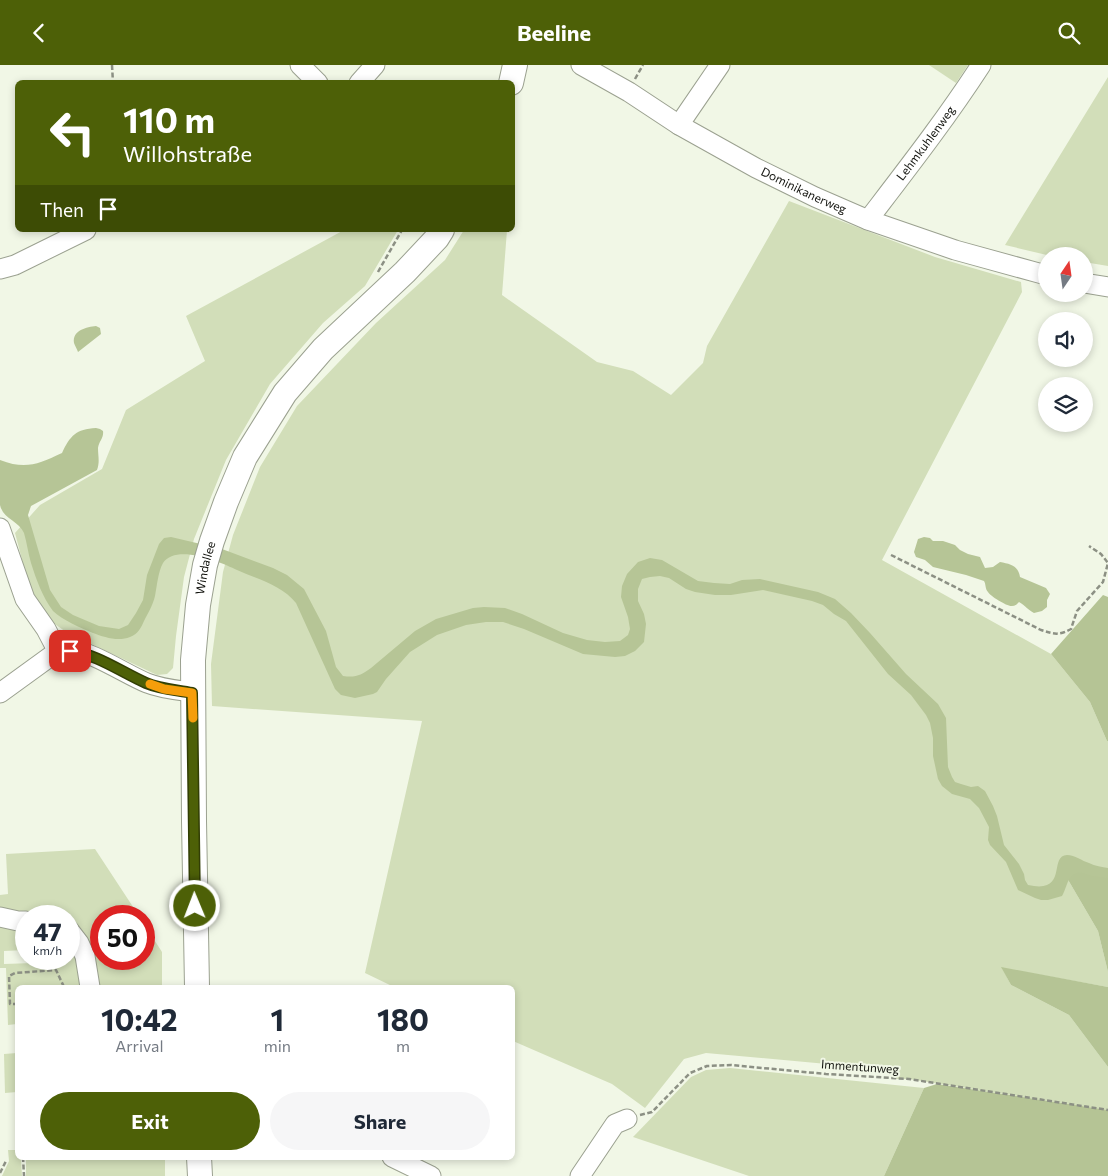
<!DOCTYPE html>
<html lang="en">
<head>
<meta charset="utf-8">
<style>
  :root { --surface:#fff; --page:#f6f6f7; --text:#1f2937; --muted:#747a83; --accent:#4d6007 }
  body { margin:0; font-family:Commissioner,sans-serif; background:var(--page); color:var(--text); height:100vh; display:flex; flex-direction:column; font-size:19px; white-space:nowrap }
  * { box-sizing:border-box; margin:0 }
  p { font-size:16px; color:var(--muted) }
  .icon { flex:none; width:28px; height:28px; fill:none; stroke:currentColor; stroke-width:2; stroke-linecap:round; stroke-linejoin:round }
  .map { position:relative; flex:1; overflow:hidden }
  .drawer { position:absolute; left:15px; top:920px; width:500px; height:175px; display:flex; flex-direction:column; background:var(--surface); border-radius:8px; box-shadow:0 2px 8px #0003 }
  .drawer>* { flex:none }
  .guide { position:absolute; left:15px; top:15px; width:500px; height:152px; border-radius:8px; box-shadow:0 2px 8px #0003; background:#4d6007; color:#fff; overflow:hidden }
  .needle { width:32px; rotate:13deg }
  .buttons { position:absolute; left:1038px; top:182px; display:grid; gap:10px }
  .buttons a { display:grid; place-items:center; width:55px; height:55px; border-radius:50%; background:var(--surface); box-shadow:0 2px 8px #0003; font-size:25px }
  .speed { position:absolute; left:15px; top:840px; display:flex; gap:10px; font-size:25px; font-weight:700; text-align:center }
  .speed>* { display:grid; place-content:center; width:65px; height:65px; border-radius:50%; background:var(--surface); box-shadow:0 2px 8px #0003; line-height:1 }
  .speed small { font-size:12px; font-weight:400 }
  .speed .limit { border:8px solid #d22; background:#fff; color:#111 }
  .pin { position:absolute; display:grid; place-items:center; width:42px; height:42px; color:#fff; margin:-21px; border-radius:10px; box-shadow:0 2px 8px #0006 }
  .me { position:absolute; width:55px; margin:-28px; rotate:359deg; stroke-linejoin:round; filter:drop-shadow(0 0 4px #0008) }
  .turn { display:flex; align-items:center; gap:18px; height:105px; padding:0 25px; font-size:22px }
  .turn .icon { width:65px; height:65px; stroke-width:2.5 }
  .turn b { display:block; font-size:35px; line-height:42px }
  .then { display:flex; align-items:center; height:48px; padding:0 25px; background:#0003; gap:10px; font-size:19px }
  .eta { display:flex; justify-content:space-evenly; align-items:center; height:85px; text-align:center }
  .eta b { font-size:30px; font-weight:700; line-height:35px }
  .primary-button { display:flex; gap:10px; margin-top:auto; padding:10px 25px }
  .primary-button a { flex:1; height:58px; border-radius:30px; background:var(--accent); color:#fff; font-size:20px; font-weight:700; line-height:58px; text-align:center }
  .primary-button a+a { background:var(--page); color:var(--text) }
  header { display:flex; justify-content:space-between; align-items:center; height:65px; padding:0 25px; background:var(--accent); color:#fff; font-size:22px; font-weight:700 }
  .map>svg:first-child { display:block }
  .green { fill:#d2deb9 }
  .forest { fill:#b5c495 }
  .water { fill:#b6c596 }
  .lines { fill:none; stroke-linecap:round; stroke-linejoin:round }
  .minor-casing { stroke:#9ba190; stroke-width:21 }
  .major-casing { stroke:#9ba190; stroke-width:26 }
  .path { stroke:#8c9084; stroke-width:2.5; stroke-dasharray:5 2.5; stroke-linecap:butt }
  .minor { stroke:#fff; stroke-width:19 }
  .major { stroke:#fff; stroke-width:24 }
  .route-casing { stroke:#323e05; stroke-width:12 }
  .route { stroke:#4d6007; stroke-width:9 }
  .slow { stroke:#f59e0b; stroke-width:9 }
  .labels { text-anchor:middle; stroke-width:4; stroke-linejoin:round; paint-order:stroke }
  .street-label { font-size:12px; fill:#12130e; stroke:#f1f7e6 }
</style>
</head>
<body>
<header><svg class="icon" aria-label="back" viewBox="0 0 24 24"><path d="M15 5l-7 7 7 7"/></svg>Beeline<svg class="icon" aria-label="search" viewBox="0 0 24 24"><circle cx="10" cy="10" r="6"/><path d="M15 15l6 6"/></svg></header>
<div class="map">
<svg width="1108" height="1111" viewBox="0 0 1108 1111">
  <rect width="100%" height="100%" fill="#f1f7e6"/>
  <g class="green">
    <polygon points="929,0 968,0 956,18"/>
    <polygon points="1108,12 1108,201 1084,197 1084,191 1051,191 1005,180"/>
    <polygon points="789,136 935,192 1021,217 1022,227 882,495 1051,589 1090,637 1107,676 1108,676 1108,809 1067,813 1098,866 1108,907 1108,922 1002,903 1011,920 1069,950 1108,1002 1108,1045 909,1014 895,1014 892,1005 706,988 684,994 645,1043 612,1019 513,976 512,922 394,922 365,908 422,656 212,641 211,599 223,507 233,470 260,402 297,341 376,258 445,195 464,165 507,165 502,230 597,297 633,306 671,330 703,298 707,281"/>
    <polygon points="344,165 398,165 365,221 323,258 270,319 226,395 194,474 184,512 176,571 173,603 167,609 157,610 66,567 52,557 30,525 15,468 40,440 102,404 126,345 205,296 186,251"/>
    <polygon points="95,784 139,851 101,851 101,894 144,894 144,859 162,887 162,922 94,922 69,860 69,851 26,851 0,848 0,830 8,829 6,789"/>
    <polygon points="0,856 26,861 26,885 4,886 4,899 63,897 63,894 69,894 69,871 85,922 18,922 17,959 8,960 6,903 0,903"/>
    <polygon points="17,988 17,1027 5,1028 4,989"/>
    <polygon points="730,1003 924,1023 884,1111 749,1111 633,1072 691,1012 706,1005"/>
    <polygon points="8,1085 17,1085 18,1092 21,1093 22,1111 2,1111 9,1096"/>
    <rect x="26" y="1093" width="139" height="18"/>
  </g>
  <g class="forest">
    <polygon points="1103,530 1108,532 1108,676 1107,676 1090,637 1051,589"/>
    <polygon points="1071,804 1108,809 1108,907 1098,866 1067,813"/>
    <polygon points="1001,902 1108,922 1108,1002 1069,950 1011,920"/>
    <polygon points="937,1019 1108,1045 1108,1111 884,1111 924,1023"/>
  </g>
  <g class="water">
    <path d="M96 261 100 263 101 269 78 287C77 284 75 281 74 278 72 265 87 262 96 261Z"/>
    <path d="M96 363 100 364 103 366C104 373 99 376 98 383 98 391 100 397 97 405L31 441 28 450 50 525 61 542 73 550 99 561 119 564 128 560 136 548 143 535 147 510 159 479 164 473 171 472 222 484 273 503 287 510 304 524 326 566 336 602 343 611C356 613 361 610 371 603L415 566 436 554 473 543 484 542 505 543 522 549 563 568 587 575 605 577 620 576 628 570 630 564 628 552 621 532 622 521 627 509 638 497 650 493 662 495 698 516 714 518 730 519 742 515 760 514 818 527 835 534 851 548 870 568 906 609 938 639 946 653 948 702 952 712 955 717 961 719 971 722 978 721 985 726 993 741 997 751 1004 780 1019 799 1024 809 1025 815 1028 820C1069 829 1048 791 1067 790 1075 790 1082 796 1089 798 1095 801 1102 802 1108 803V813C1103 812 1097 812 1092 811 1085 809 1077 804 1070 813 1067 817 1065 826 1062 831L1048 835H1041L1035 833 1018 825 1006 797 990 780 988 775 989 762 979 743 970 734 952 729 942 721 938 714 933 691V673L930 658 926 650 911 630 888 609 846 556 834 549 823 540 812 536 763 525 731 530H715L695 527 686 524 669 513 660 511 650 512 642 514 638 524V536L644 549 646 559 644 577 635 586 625 591 615 592 583 589 524 564 503 557H486L466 560 437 570 410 587 386 614 377 627 373 629 355 633 341 630 335 624 296 538C282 520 257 514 237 505 221 497 176 478 163 498 158 507 157 521 155 531 153 540 148 548 144 556 141 563 138 569 130 572 118 577 104 572 93 568 81 563 62 555 53 546 43 533 36 514 31 498 28 488 27 478 24 468 19 456 3 454 0 440 0 437 0 432 0 429 0 417 0 406 0 395 26 405 38 399 62 388 70 371 76 364 96 363Z"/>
    <path d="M924 472 930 473 933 476H943L955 480 960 485 968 489 980 492 985 503 993 502 1000 497C1010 499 1018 500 1020 512L1046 523 1050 529 1047 535V542L1042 546 1034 548C1028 545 1026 541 1019 537 1017 539 1016 541 1012 541 1008 542 990 531 988 527 985 524 986 519 984 516L966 510 933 502 925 495 916 492 914 487 918 474Z"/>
  </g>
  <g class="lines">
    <g class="minor-casing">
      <g id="minor">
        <polyline points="300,0 318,18"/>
        <path id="s1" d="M581 0 629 27 679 60 756 103 815 132 868 155 955 185 1046 210"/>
        <polyline points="359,18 375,0"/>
        <polyline points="679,60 720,0"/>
        <path id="s2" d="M868 155C907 104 946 54 981 0"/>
        <polyline points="0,204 15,200 86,165"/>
        <polyline points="1084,218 1108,222"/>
        <polyline points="0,463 25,534 46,564 58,587"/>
        <path d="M0 628 51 591C57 588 63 586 70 585 90 585 127 610 147 618 162 624 177 625 192 627"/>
        <polyline points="0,852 18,856 26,856"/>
        <polyline points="69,865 79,878 85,891 90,922"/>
        <polyline points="392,1092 431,1111"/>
        <polyline points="580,1111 615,1059 627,1054"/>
      </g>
    </g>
    <g class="major-casing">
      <g id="major">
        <polyline points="511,18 515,0"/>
        <path id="s3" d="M197 922 194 756 193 595 198 540 205 500 212 476 226 437 245 392 285 328 323 284 405 207 437 173 442 165"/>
        <polyline points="199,1092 200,1111"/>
      </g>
    </g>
    <g class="path">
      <polyline points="112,0 113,18"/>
      <polyline points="635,14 643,0"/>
      <polyline points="378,207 402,165"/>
      <path d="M891 490 1041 565C1054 569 1058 571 1071 564L1077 546 1103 517 1108 498 1101 489 1089 481"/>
      <polyline points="18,939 10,939 9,911 15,908 56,905 64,922"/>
      <polyline points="640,1050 652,1047 690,1008 707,1001 731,1000 826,1009 909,1014 1108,1045"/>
      <polyline points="23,1092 24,1111"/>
      <polyline points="0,1108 6,1096"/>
    </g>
    <use href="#minor" class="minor"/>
    <use href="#major" class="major"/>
  </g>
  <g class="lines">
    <g class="route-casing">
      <path id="route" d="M70 586C97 589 121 607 146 618 160 624 177 625 192 628L195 841"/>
    </g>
    <use href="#route" class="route"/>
    <polyline class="slow" points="150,619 164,624 192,628 193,653"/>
  </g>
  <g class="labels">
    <g class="street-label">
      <text dy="4" stroke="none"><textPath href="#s2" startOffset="96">Lehmkuhlenweg</textPath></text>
      <text dy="4" stroke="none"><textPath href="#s1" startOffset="256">Dominikanerweg</textPath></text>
      <text dy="4" stroke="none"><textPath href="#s3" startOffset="420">Windallee</textPath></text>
      <text transform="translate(860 1002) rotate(4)" y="4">Immentunweg</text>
    </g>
  </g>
</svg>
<div class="buttons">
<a><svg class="needle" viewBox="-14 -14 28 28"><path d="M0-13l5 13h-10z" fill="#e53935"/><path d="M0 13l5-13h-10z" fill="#747a83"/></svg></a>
<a><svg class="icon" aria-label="sound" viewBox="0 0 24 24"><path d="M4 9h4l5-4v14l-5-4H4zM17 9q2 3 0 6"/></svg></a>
<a><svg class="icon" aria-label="layers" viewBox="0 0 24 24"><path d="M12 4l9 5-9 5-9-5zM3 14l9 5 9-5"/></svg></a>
</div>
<div class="speed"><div>47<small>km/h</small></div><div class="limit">50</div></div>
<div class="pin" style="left:70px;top:586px;background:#d93025"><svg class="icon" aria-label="arrive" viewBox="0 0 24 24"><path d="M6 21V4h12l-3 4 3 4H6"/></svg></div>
<svg class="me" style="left:195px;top:841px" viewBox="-20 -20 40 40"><circle r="17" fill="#4d6007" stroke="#fff" stroke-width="3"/><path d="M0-11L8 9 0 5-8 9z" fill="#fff"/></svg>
<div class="guide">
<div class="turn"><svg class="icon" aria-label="left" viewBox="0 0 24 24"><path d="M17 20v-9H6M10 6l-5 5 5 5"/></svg><div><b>110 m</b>Willohstraße</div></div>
<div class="then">Then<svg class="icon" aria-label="arrive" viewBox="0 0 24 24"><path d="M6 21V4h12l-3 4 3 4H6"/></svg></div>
</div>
<section class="drawer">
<div class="eta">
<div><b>10:42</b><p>Arrival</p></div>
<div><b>1</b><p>min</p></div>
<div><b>180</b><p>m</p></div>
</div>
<div class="primary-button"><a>Exit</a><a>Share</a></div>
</section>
</div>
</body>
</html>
